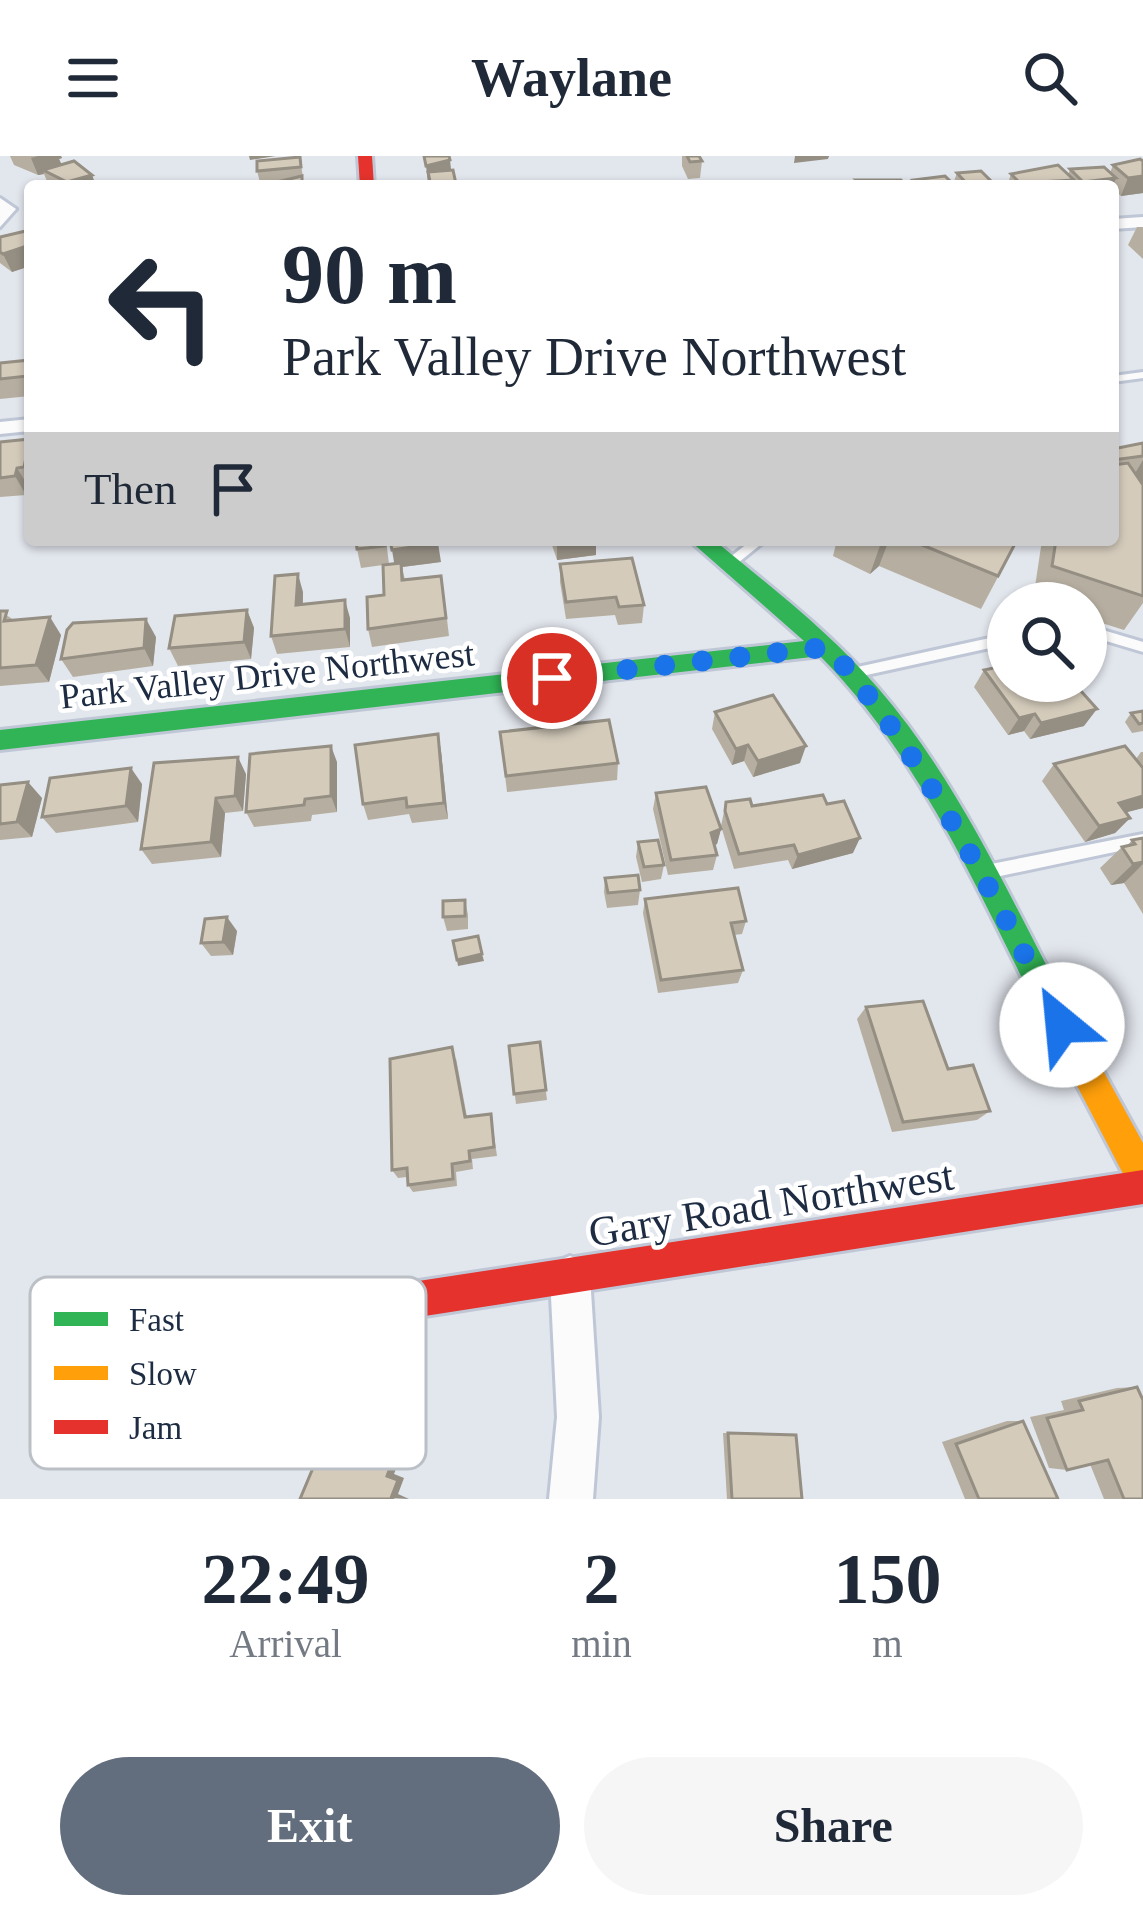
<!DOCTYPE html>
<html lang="en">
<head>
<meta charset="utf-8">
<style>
  :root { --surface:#fff; --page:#f6f6f7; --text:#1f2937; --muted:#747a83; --accent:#626d7e }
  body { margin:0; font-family:Georgia,serif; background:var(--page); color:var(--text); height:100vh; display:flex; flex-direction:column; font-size:45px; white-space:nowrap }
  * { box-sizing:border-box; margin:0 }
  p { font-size:39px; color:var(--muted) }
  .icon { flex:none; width:66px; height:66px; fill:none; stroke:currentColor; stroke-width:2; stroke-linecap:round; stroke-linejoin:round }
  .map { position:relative; height:1343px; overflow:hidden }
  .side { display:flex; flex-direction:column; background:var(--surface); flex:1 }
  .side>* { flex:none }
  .top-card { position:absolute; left:24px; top:24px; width:1095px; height:366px; border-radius:12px; box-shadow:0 3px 9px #0004; background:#fff; color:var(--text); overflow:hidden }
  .controls { position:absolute; left:987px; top:426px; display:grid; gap:24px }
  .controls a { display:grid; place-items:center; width:120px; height:120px; border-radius:50%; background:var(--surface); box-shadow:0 3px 9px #0004; font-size:60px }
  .pin { position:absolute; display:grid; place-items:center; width:102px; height:102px; color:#fff; margin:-51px; border:6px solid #fff; border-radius:50%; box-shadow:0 3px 12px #0007 }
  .me { position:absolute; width:132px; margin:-66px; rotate:332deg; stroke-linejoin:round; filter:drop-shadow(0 0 9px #0008) }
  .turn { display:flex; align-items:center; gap:42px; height:252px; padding:0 60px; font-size:54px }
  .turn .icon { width:156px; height:156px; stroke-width:2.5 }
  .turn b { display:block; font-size:84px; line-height:102px }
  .then { display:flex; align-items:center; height:114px; padding:0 60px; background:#0003; gap:24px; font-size:45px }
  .eta { display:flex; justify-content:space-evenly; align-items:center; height:204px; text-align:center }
  .eta b { font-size:72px; font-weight:600; line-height:84px }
  .button { display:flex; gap:24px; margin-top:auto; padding:24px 60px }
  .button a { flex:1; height:138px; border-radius:72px; background:var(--accent); color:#fff; font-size:48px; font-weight:600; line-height:138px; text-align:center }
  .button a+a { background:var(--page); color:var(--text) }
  header { display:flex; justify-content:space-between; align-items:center; height:156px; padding:0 60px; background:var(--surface); font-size:54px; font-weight:600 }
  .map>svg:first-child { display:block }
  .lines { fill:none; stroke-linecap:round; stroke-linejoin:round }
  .lane-casing { stroke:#bfc7d6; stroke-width:6 }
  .street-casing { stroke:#bfc7d6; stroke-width:6 }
  .fast-casing { stroke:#bfc7d6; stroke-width:6 }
  .slow-casing { stroke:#bfc7d6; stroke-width:6 }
  .jam-casing { stroke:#bfc7d6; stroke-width:6 }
  .lane { fill:#fbfbfc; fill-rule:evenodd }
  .street { fill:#fbfbfc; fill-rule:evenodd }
  .fast { fill:#30b455; fill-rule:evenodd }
  .slow { fill:#ff9f0a; fill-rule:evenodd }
  .jam { fill:#e5322d; fill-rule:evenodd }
  .wall { fill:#b6afa1 }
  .shaded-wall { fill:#948e83 }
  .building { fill:#d4cbbb; stroke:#948e83; stroke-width:3 }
  .route { stroke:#1a73e8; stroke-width:21; stroke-dasharray:0 37.8 }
  .labels { text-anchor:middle; stroke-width:9; stroke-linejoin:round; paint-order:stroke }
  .street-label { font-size:36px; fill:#1d2c43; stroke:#fff }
  .near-street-label { font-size:42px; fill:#1d2c43; stroke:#fff }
  .key { fill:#fff; stroke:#bbc0c7; stroke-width:3 }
  .key-label { font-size:33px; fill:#1d2c43 }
</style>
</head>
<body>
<header><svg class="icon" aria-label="menu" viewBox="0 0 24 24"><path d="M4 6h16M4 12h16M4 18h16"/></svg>Waylane<svg class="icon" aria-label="search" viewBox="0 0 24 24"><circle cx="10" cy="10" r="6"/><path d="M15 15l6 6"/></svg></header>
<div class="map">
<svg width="1143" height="1343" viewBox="0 0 1143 1343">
  <rect width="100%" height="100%" fill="#e2e6ed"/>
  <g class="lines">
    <g class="lane-casing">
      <g id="lane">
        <polygon points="1143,216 1143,222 1113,226 1113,220"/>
        <polygon points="752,384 766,384 733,411 725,411 725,405"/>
        <polygon points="1086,469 1143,486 1143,496 1086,479"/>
        <polygon points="1008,478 1008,488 853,522 846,517 853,512"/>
        <polygon points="1143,678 1143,690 981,724 976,722 973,717 976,712 981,710"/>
      </g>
    </g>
    <g class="street-casing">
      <g id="street">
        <polygon points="0,42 16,53 0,71"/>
        <polygon points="1143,61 1143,71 1113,73 1113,63"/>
        <polygon points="30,263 30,275 0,278 0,266"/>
        <polygon points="570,1100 584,1106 590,1120 599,1261 593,1343 549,1343 557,1261 550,1120 556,1106"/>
      </g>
    </g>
    <g class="fast-casing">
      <path id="fast" d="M689 384H714C771 431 830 476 878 532 961 628 1012 747 1072 858L1076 868 1072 878 1061 883 1050 878C983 747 926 607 820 500L0 594V574L804 485Z"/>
    </g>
    <g class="slow-casing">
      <polygon id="slow" points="1061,853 1072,858 1143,987 1143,1038 1131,1033 1050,878 1046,868 1050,858"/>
    </g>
    <g class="jam-casing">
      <g id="jam">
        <polygon points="358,0 372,0 374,30 360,30"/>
        <polygon points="1143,1014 1143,1048 412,1162 399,1157 394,1144 399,1131 412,1126"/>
      </g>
    </g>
    <use href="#lane" class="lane"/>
    <use href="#street" class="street"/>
    <use href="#fast" class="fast"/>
    <use href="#slow" class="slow"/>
    <use href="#jam" class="jam"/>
  </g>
  <g class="wall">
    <polygon points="10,0 61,0 62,2 59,3 62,9 92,19 96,30 49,30 44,18 38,19 14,9"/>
    <polygon points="682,0 699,0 702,5 700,22 688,23 682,10"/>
    <polygon points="300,1 304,29 261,30 257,15"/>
    <polygon points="1143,5 1143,37 1121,40 1113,33 1113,30 1007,30 1011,18 1068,19 1070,13 1110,17 1113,9"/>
    <polygon points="957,17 996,30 911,30 913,24 953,28"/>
    <polygon points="1137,71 1143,71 1143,103 1128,89"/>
    <polygon points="30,74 30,110 12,116 0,107 0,81"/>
    <polygon points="30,204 30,240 0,243 0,207"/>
    <polygon points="30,283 30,330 28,330 26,339 0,341 0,286"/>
    <polygon points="1143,287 1143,447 1124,474 1086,462 1086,447 1043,447 1033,444 1042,384 1017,385 981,453 879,410 870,418 833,400 837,384 1113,384 1113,293"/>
    <polygon points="386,384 389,408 441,406 402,411 405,424 444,438 449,480 372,491 368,473 384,439 383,409 361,412 357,393"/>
    <polygon points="536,384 596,384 596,399 557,404 551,386 537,388"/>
    <polygon points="560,408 644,449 642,467 618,469 615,459 566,463 560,426"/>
    <polygon points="303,436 303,448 350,462 350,491 277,498 271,480"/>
    <polygon points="247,454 254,472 251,503 178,510 169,492"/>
    <polygon points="0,455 14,464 61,479 49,526 0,530"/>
    <polygon points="156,481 153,510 73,521 61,503"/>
    <polygon points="984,514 1084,570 1030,583 1024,575 1008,579 974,531"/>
    <polygon points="1143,555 1143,575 1132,577 1125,566 1131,557"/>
    <polygon points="715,556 800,607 753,621 744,605 732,609 712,573"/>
    <polygon points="500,576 618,607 617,624 507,636"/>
    <polygon points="441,595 448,663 412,667 409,658 368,664 363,648"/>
    <polygon points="1141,596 1143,596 1143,652 1126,656 1130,662 1115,677 1085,686 1042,625 1054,608 1136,603"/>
    <polygon points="337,606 337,656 312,659 311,665 254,671 246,656"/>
    <polygon points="246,618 243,655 225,657 221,701 152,708 141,693"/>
    <polygon points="142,628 138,666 56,677 42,661"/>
    <polygon points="0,629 42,642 32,681 0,684"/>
    <polygon points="656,637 721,673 717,688 714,690 717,699 713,714 668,719 653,653"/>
    <polygon points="726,646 752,650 853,697 792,713 788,704 734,713 721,670"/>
    <polygon points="1143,682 1143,758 1124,727 1111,729 1100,712 1122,691 1127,690 1132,684"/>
    <polygon points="638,686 664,709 661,723 642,726 636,701"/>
    <polygon points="605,722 640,734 638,749 607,752 604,736"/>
    <polygon points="645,743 746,765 742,778 734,779 743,814 738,827 658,837 643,757"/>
    <polygon points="465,744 468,759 468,773 447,775 443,761"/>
    <polygon points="237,775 233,799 211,800 201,787"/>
    <polygon points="866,851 948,913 990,955 977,964 892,976 857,863"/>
    <polygon points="540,886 547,944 516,948 509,890"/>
    <polygon points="456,902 467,961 491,958 497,1000 472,1003 473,1013 456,1016 457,1030 413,1036 408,1029 407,1021 398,1022 392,1014"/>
    <polygon points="1137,1231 1143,1343 1104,1343 1090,1308 1067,1314 1049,1312 1030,1261 1064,1254 1061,1245 1117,1232"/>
    <polygon points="1007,1265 1023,1265 1058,1343 965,1343 942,1286"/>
    <polygon points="723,1277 796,1279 802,1343 727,1343"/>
  </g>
  <g class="shaded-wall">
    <polygon points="38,0 61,0 62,2 59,3 63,12 43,14 44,18 38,19 31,2"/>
    <polygon points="249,0 276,0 250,4"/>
    <polygon points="795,0 829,0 828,3 794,7"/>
    <polygon points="450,4 452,22 428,27 426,10"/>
    <polygon points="92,19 96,30 68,30 67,26"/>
    <polygon points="1143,20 1143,37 1121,40 1128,22"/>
    <polygon points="1116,22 1113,30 1082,30 1083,26"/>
    <polygon points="30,89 30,110 12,116 3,98"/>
    <polygon points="30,287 30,322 24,311"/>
    <polygon points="1143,304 1143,328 1125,334"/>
    <polygon points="17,312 28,330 26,339 15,320"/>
    <polygon points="571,384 596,384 596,399 557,404 557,386"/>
    <polygon points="882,384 889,384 879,410 870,418"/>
    <polygon points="438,387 441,406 402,411 406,442 395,412 392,394"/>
    <polygon points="298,418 303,436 302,467 296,449"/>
    <polygon points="345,444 350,462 350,491 345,473"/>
    <polygon points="247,454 254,472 251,503 244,486"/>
    <polygon points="50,461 61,479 49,526 36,509"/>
    <polygon points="146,463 156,481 153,510 144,492"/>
    <polygon points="1097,553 1084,570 1030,583 1041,567"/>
    <polygon points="1035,558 1024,575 1008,579 1019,562"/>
    <polygon points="438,578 441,595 448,663 444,647"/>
    <polygon points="748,589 744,605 732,609 736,593"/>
    <polygon points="331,590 337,606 337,656 331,640"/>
    <polygon points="806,590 800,607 753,621 758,605"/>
    <polygon points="238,601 246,618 243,655 235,640"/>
    <polygon points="131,612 142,628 138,666 126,650"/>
    <polygon points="28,626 42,642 32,681 17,666"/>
    <polygon points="1143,640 1143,652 1105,662 1119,647"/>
    <polygon points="216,642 225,657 221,701 211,686"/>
    <polygon points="1130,662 1115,677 1085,686 1099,670"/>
    <polygon points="721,673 717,688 707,692 711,677"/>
    <polygon points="860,682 853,697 792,713 798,699"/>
    <polygon points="1143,706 1143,708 1124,727 1111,729 1133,708"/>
    <polygon points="227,761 237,775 233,799 223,786"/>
    <polygon points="482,798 484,805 458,810 457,804"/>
    <polygon points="342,1264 351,1264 406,1286 394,1318 404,1322 398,1338 409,1343 391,1342 387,1320"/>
  </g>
  <g class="building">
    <polygon points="424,0 449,0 450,4 426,10"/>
    <polygon points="687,0 699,0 702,5 690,6"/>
    <polygon points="300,1 301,11 257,15 257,5"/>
    <polygon points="1140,3 1143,5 1143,20 1128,22 1113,9"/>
    <polygon points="74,5 92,19 67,26 43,14"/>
    <polygon points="1058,9 1074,24 1020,27 1011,18"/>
    <polygon points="1104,11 1116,22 1083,26 1070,13"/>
    <polygon points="453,14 456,28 431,30 428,16"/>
    <polygon points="981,15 996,30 969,30 957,17"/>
    <polygon points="302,20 302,30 273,30 273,27"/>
    <polygon points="945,20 955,30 919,30 913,24"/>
    <polygon points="857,24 901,24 906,30 866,30"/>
    <polygon points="820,27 854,28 856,30 823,30"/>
    <polygon points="30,74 30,89 3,98 0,96 0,81"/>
    <polygon points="30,204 28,220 0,223 0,207"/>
    <polygon points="30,283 24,311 17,312 15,320 0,322 0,286"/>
    <polygon points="1143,287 1143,300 1113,304 1113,293"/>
    <polygon points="1128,307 1143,329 1143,440 1052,410 1056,384 1113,384 1113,309"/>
    <polygon points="356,384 384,384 385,390 357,393"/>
    <polygon points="390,384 438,384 438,387 392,394"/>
    <polygon points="910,384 1017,384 998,420"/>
    <polygon points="632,402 644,449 619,451 616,441 566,446 560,408"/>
    <polygon points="401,407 402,424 441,420 446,462 368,473 367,441 384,439 383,409"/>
    <polygon points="298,418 296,449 345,444 345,473 271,480 275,420"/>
    <polygon points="247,454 244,486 169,492 175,460"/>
    <polygon points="0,455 7,455 4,465 50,461 36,509 0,512"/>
    <polygon points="146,463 144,492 61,503 67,474 73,467"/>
    <polygon points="1008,509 1008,525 1072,525 1097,553 1041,567 1035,558 1019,562 984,514"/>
    <polygon points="773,539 806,590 758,605 748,589 736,593 715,556"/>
    <polygon points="1143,555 1143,567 1139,568 1131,557"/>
    <polygon points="609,564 618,607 506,620 500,576"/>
    <polygon points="438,578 444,647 407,651 406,642 363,648 355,589"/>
    <polygon points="331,590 331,640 305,643 304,649 246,656 250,598"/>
    <polygon points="1125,590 1143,612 1143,640 1119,647 1130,662 1099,670 1054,608"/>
    <polygon points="238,601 235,640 216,642 211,686 141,693 154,607"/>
    <polygon points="131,612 126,650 42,661 50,622"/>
    <polygon points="28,626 17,666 0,668 0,629"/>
    <polygon points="706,631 721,673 711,677 717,699 671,704 656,637"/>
    <polygon points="823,639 827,648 844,645 860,682 798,699 794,689 739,698 725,655 726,646 750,643 752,650"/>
    <polygon points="1143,682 1143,706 1133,708 1122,691 1135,688 1132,684"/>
    <polygon points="658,684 664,709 644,711 638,686"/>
    <polygon points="638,719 640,734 608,737 605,722"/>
    <polygon points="738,732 746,765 731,767 743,814 661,824 645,743"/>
    <polygon points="465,744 465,760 443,761 443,745"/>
    <polygon points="227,761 223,786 201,787 205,763"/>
    <polygon points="478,780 482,798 457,804 453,785"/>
    <polygon points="923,845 948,913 973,909 990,955 903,966 866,851"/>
    <polygon points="540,886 546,934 514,938 509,890"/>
    <polygon points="452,891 465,961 491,958 494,991 469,995 470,1005 452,1008 453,1023 408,1029 407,1012 392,1014 390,903"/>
    <polygon points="1137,1231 1143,1244 1143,1343 1124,1343 1108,1304 1067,1314 1047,1262 1083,1254 1079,1245"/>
    <polygon points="342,1264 399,1287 387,1320 398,1324 391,1342 394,1343 300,1343 323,1288 332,1291"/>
    <polygon points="1023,1265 1058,1343 979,1343 956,1288"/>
    <polygon points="728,1277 796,1279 802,1343 732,1343"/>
  </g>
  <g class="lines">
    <path class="route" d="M552 522 828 491C928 603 991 738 1062 869"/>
  </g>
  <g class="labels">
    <g class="street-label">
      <text transform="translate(267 518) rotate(-6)" y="13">Park Valley Drive Northwest</text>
    </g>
    <g class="near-street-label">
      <text transform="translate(771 1047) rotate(-9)" y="15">Gary Road Northwest</text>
    </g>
  </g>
  <rect x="30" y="1121" width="396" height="192" rx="18" class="key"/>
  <rect x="54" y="1156" width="54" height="14" fill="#30b455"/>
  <rect x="54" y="1210" width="54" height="14" fill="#ff9f0a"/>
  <rect x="54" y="1264" width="54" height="14" fill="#e5322d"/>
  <g class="key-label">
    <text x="129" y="1175">Fast</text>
    <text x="129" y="1229">Slow</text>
    <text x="129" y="1283">Jam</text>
  </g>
</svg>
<div class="controls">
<a><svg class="icon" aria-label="search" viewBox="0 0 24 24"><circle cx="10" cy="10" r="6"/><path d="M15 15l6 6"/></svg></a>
</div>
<div class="pin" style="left:552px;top:522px;background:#d93025"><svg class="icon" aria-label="arrive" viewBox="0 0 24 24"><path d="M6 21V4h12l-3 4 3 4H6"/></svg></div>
<svg class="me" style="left:1062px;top:869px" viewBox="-20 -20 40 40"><circle r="19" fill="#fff"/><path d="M0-13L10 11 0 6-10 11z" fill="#1a73e8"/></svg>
<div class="top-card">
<div class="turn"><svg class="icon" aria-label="left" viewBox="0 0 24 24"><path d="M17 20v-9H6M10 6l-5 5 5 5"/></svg><div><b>90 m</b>Park Valley Drive Northwest</div></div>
<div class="then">Then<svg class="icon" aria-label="arrive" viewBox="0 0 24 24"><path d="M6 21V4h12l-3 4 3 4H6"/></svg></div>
</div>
</div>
<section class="side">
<div class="eta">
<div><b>22:49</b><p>Arrival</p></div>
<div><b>2</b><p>min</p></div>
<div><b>150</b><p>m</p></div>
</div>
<div class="button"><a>Exit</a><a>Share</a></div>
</section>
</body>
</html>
